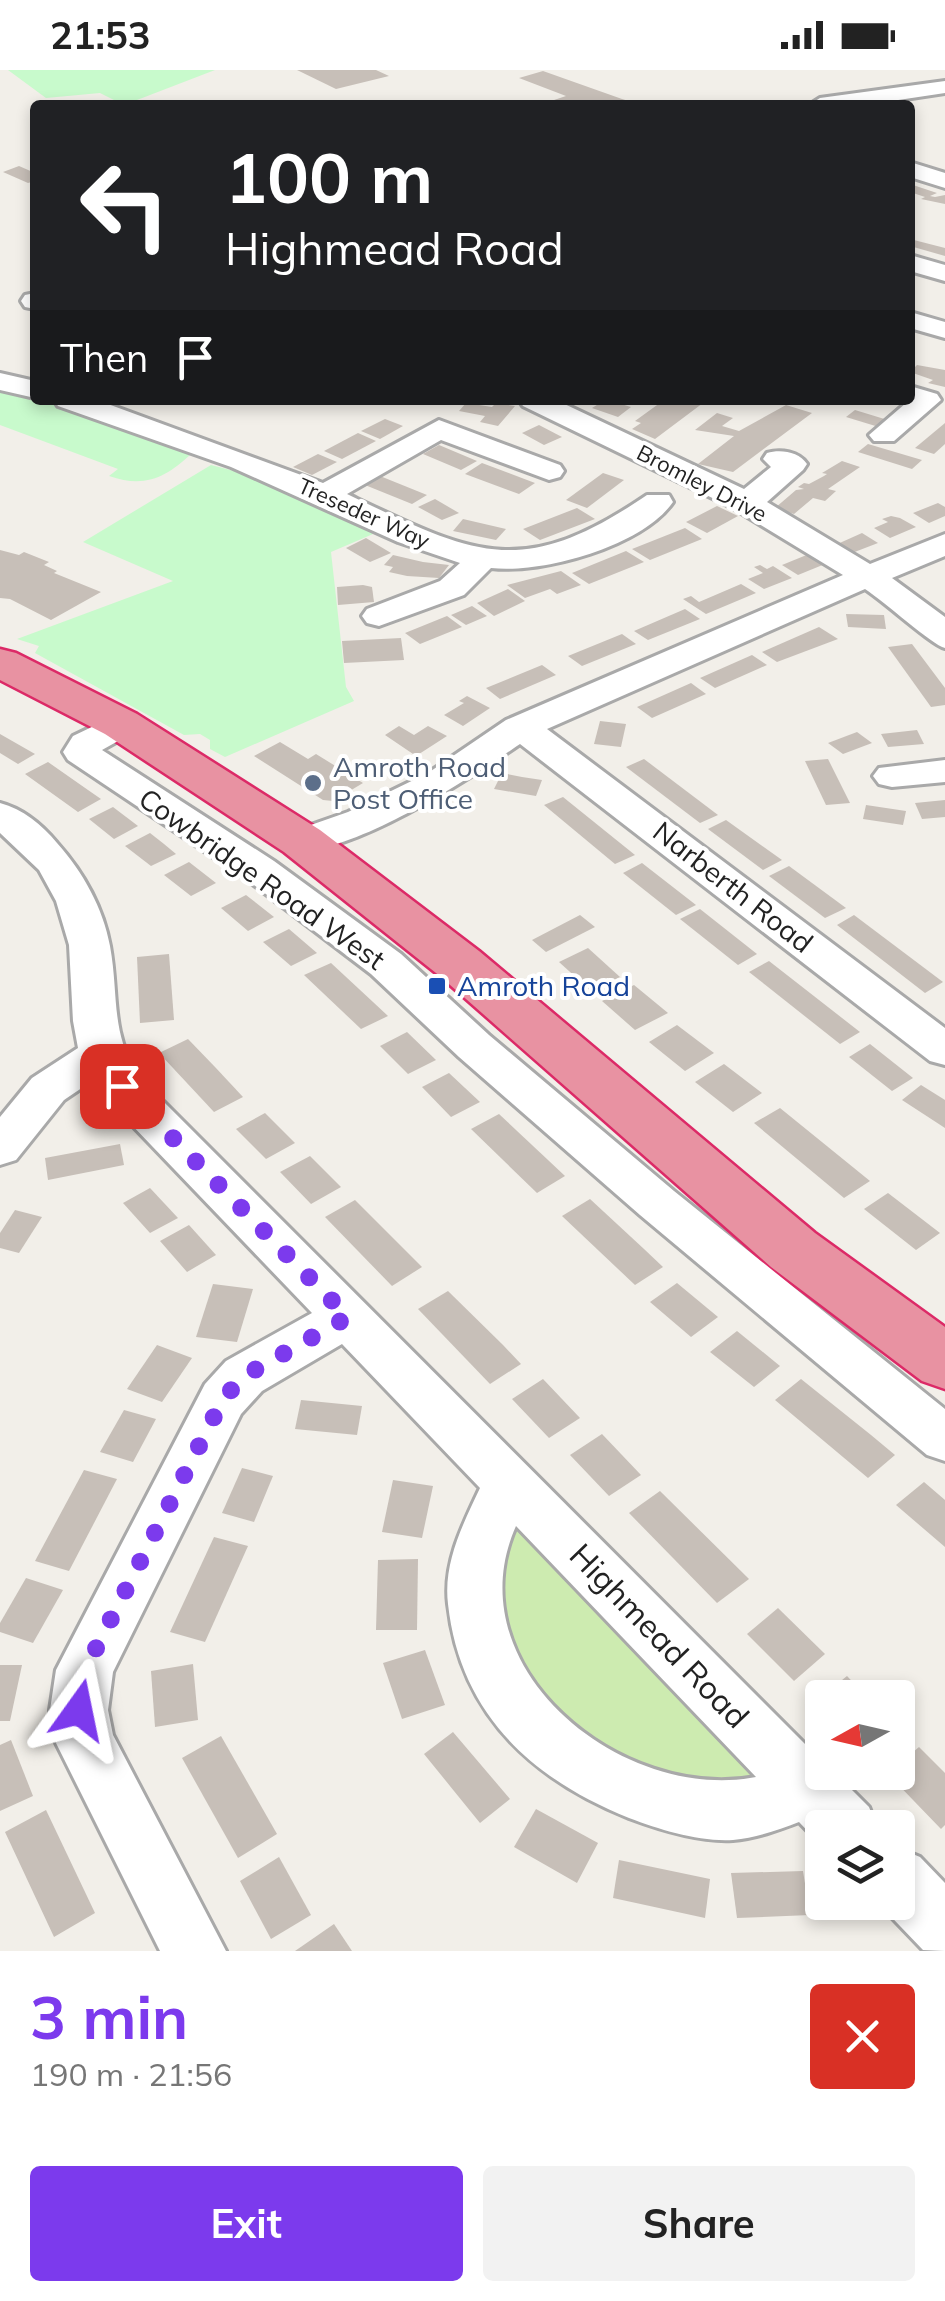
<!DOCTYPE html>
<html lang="en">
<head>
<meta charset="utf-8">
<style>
  :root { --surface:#fff; --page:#f2f2f2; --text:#222; --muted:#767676; --accent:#7c3aed }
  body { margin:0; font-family:Mulish,sans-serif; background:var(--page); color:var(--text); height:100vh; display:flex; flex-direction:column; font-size:38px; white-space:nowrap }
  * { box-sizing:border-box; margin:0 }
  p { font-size:32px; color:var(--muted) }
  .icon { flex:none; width:55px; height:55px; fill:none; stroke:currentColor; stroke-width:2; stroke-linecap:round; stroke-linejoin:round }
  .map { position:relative; height:1881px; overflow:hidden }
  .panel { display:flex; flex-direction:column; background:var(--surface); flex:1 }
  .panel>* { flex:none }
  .guide { position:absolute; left:30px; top:30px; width:885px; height:305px; border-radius:10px; box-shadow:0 5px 15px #0003; background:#202124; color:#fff; overflow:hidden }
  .needle { width:65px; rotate:262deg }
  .controls { position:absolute; left:805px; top:1610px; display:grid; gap:20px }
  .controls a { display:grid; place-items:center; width:110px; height:110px; border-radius:10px; background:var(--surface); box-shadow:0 5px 15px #0003; font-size:50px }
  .pin { position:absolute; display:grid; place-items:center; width:85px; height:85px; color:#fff; margin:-42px; border-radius:20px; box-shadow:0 5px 15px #0006 }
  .me { position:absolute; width:110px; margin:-55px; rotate:12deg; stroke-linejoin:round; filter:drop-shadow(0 0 8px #0008) }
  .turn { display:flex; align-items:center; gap:35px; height:210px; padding:0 30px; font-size:45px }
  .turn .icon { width:130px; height:130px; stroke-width:2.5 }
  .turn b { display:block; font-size:70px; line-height:85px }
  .then { display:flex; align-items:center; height:95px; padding:0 30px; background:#0003; gap:20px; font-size:38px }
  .round { display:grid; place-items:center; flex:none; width:105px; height:105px; border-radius:10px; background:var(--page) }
  .summary { display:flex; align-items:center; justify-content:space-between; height:170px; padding:0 30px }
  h1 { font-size:60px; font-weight:700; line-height:75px; color:var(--accent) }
  .primary-button { display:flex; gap:20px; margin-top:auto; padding:20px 30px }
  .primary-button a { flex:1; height:115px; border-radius:10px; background:var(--accent); color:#fff; font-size:40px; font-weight:700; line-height:115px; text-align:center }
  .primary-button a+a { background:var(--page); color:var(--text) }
  .status { display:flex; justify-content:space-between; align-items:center; height:70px; padding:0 50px; background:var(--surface); direction:ltr }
  .status svg { height:28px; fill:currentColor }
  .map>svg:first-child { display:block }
  .grass { fill:#cdebb0 }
  .park { fill:#c8facc }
  .building { fill:#c7bfb8 }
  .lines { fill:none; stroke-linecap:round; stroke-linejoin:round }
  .minor-casing { stroke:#a9a9a9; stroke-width:6 }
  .highway-casing { stroke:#dc2a67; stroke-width:5 }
  .minor { fill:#fff; fill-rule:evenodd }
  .highway { fill:#e892a2; fill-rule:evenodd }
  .route { stroke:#7c3aed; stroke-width:18; stroke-dasharray:0 32.4 }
  .service-dot { fill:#5c6f8a; stroke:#fff; stroke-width:4 }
  .transit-dot { fill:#1a4fb4; stroke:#fff; stroke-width:4 }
  .labels { text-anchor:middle; stroke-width:8; stroke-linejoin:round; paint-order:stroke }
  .far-street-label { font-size:22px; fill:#222; stroke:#fff }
  .service-label { font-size:28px; fill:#4e5e75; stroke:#fff; text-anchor:start }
  .street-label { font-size:28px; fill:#222; stroke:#fff }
  .transit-label { font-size:28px; fill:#164399; stroke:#fff; text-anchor:start }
  .near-street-label { font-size:32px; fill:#222; stroke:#fff }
</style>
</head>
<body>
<div class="status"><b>21:53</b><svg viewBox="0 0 49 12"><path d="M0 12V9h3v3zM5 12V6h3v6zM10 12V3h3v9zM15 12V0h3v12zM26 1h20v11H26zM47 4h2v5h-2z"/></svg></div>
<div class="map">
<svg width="945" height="1881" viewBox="0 0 945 1881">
  <rect width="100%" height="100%" fill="#f2efe9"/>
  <polygon class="grass" points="512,1445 768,1719 616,1702 500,1585 503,1448"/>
  <g class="park">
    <polygon points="8,0 215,0 124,35 100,23 46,28"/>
    <path d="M0 319 101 348 190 385C167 406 146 419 109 406L118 399 0 355Z"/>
    <polygon points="211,395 258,407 380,461 331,482 346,617 354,631 225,687 210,679 210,670 200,664 184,665 35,583 39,576 17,569 173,511 83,472"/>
  </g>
  <g class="building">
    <polygon points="297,0 376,0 389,6 336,19"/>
    <polygon points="543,1 622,29 642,35 551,35 545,33 566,26 519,8"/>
    <polygon points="19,96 35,103 35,111 28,113 3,102"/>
    <polygon points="910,114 937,123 930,126 935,127 945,125 945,134 921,129 925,127 910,122"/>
    <polygon points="910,169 945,178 945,186 910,176"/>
    <polygon points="917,295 945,300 945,317 928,313 933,310 910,302"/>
    <polygon points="605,330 608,330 631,337 618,347 592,338"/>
    <polygon points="664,330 707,330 655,369 632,359 641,353 635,351"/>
    <polygon points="466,333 492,337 496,333 515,336 498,356 480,352 485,346 459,341"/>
    <polygon points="786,335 812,343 733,402 698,394 734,366 695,360 717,343 733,348 722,356 739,361"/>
    <polygon points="855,340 891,351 882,358 846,347"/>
    <polygon points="385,349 403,356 380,369 361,361"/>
    <polygon points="945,353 945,374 934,384 915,378"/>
    <polygon points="539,355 562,367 544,375 522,363"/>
    <polygon points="358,363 376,371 342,389 324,381"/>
    <polygon points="868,374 922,390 912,399 858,382"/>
    <polygon points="439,375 477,391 461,400 423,384"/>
    <polygon points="318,384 337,392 312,405 293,397"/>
    <polygon points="842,391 860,397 828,419 836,421 825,431 813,428 794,444 775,438 796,420 804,419 798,417 804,413 809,414 824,406 827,404 822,403"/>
    <polygon points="482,393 535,413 519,424 465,404"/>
    <polygon points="603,403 624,410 587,438 566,430"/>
    <polygon points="380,406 427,425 412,434 365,415"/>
    <polygon points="435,429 459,443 442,450 418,437"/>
    <polygon points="938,433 945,437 945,446 929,453 913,443"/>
    <polygon points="717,436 738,446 707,463 686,452"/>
    <polygon points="577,438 595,449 540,470 523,459"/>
    <polygon points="891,446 900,448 916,457 890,468 874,458 888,452 882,449"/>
    <polygon points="463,449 506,459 496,470 453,461"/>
    <polygon points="685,458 702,469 650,490 632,479"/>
    <polygon points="862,463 878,473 852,483 833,476"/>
    <polygon points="366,468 391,483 370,492 346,478"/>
    <polygon points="0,480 19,485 24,482 49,492 44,495 57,501 54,503 101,522 51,550 10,529 0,528"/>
    <polygon points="626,481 644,492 589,514 572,503"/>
    <polygon points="809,484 825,494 798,505 782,495"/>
    <polygon points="393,485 423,492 449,495 439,508 407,506 389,502 393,497 384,495"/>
    <polygon points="760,495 767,499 773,496 792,508 764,519 748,509 763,503 754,497"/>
    <polygon points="561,501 581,515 557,524 550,519 525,528 507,515"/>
    <polygon points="741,514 756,523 706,544 683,529 691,526 699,532"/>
    <polygon points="363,515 372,517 374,532 338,535 337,517"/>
    <polygon points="508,519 525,531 494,546 477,533"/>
    <polygon points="472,536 487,546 466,555 451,545"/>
    <polygon points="685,539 700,549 648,570 634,561"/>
    <polygon points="846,544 884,545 886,559 848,557"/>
    <polygon points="447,546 462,557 420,574 405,563"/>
    <polygon points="819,557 838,569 777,592 762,582"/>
    <polygon points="622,564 636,574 582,596 568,586"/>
    <polygon points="401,568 404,590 344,593 342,571"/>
    <polygon points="912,574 945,618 945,635 931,637 888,577"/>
    <polygon points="752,585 767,595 715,618 700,608"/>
    <polygon points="542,595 556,605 500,629 486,618"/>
    <polygon points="691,613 706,624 652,648 637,637"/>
    <polygon points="467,626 490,638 463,656 444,645 464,633 459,631"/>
    <polygon points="600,651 626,654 621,677 594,674"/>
    <polygon points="399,656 414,665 428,656 447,666 416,686 385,665"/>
    <polygon points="917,660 924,674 888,677 881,664"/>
    <polygon points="857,662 872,673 843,684 828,673"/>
    <polygon points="0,664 35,684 18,694 0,683"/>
    <polygon points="280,672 308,689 316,684 363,713 333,731 323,730 254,686"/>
    <polygon points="644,689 718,745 700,753 626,697"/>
    <polygon points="828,689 850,733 826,735 805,691"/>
    <polygon points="48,692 88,720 101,729 78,742 25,704"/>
    <polygon points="502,703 522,707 542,710 536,726 494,719"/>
    <polygon points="563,727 635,785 615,794 544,735"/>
    <polygon points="945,730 945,747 922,749 915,733"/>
    <polygon points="866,735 906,741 903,755 863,749"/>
    <polygon points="113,737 138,756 114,769 89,749"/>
    <polygon points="726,750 782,790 763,800 708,759"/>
    <polygon points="150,763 164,774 176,784 151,796 125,776"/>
    <polygon points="189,792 216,813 191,826 164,805"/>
    <polygon points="642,793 696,835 676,845 623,803"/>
    <polygon points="789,796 846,838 825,848 769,806"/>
    <polygon points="246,825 274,847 248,861 221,838"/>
    <polygon points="700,839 757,884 738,895 680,849"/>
    <polygon points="580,845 595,857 546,882 532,870"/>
    <polygon points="854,845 943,912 925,923 837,855"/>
    <polygon points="289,859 317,883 291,896 263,872"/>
    <polygon points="588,878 620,907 591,921 559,892"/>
    <polygon points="169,884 174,950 140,953 137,887"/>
    <polygon points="769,891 860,962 840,974 749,902"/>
    <polygon points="331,893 373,932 388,946 361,959 304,905"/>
    <polygon points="634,915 668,943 635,960 602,931"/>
    <polygon points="677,955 714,983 685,1001 649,972"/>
    <polygon points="407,962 436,990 408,1004 380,976"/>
    <polygon points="188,969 215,997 243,1027 214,1042 159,983"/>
    <polygon points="870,974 913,1008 892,1021 849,987"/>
    <polygon points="724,994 762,1023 733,1042 695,1012"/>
    <polygon points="449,1003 480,1032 451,1047 422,1017"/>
    <polygon points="921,1015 945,1030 945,1058 902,1030"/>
    <polygon points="780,1038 870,1111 844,1128 754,1053"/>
    <polygon points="265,1043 295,1073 266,1089 236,1059"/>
    <polygon points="499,1044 548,1090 565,1106 537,1123 471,1059"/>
    <polygon points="120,1074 124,1095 48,1110 45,1088"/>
    <polygon points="310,1086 341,1117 311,1134 280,1102"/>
    <polygon points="150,1118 178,1148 150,1163 123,1133"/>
    <polygon points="888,1123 940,1163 916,1180 864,1139"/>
    <polygon points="590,1129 644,1179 663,1197 635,1215 562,1146"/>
    <polygon points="355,1130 422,1197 392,1216 325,1147"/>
    <polygon points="15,1140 42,1147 19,1183 0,1178 0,1163"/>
    <polygon points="189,1155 216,1185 187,1202 160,1171"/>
    <polygon points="677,1213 718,1247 691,1267 650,1232"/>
    <polygon points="213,1214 253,1219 237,1272 196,1267"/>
    <polygon points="448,1221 503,1275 521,1294 490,1314 418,1239"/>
    <polygon points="737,1261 780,1296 754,1317 710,1282"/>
    <polygon points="157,1275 192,1288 162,1332 127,1319"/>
    <polygon points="543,1309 580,1348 549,1368 512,1329"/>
    <polygon points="801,1309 871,1365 895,1385 868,1408 775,1330"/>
    <polygon points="301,1330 362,1336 357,1365 295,1359"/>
    <polygon points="124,1340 156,1349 133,1392 100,1382"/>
    <polygon points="602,1364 641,1405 609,1426 570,1385"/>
    <polygon points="242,1398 273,1406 254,1452 222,1443"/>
    <polygon points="84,1400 117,1409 69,1501 35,1491"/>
    <polygon points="393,1410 433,1416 422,1468 382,1462"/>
    <polygon points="924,1412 945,1430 945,1477 896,1435"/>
    <polygon points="660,1421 749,1509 717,1533 629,1443"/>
    <polygon points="214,1467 248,1476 205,1572 170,1562"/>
    <polygon points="418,1489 417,1560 376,1560 378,1490"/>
    <polygon points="26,1508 63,1520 33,1573 0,1562 0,1553"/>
    <polygon points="778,1538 825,1584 794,1611 747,1564"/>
    <polygon points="425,1580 445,1635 402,1649 383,1593"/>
    <polygon points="193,1594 198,1650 155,1657 151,1601"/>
    <polygon points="0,1595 22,1595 10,1651 0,1651"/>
    <polygon points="847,1606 868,1628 822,1628 822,1639 815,1632"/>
    <polygon points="453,1662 510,1729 480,1753 424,1684"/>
    <polygon points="221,1666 277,1764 238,1788 182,1688"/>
    <polygon points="11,1670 33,1726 0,1741 0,1675"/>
    <polygon points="919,1677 945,1703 945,1755 941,1759 886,1702 898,1702 898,1695"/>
    <polygon points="536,1739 598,1773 577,1813 514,1777"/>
    <polygon points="46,1740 95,1843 54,1867 5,1762"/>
    <polygon points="279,1787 311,1845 271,1869 240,1811"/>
    <polygon points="619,1790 710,1809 705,1848 613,1828"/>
    <polygon points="803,1801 810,1845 737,1848 731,1803"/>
    <polygon points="334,1854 352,1881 295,1881"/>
  </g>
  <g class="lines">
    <g class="minor-casing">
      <g id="minor">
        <polygon points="945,11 945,23 865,35 809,35 820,28"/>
        <polygon points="910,92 945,103 945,118 910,107"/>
        <polygon points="910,185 945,195 945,211 910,201"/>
        <polygon points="35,223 35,239 25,237 21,231 25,225"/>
        <polygon points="910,242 945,252 945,268 910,258"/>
        <polygon points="0,303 35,311 35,328 0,320"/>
        <polygon points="910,316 937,324 941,330 894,371 874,371 869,365 906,333 899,330 910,330"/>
        <path d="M54 330H97L323 413 439 350 560 395 564 401 560 407 549 410 441 370 347 424C475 485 521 511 647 425H669L673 432C643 476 543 504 491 498L464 525 379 556 367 553 362 546 367 539 440 511 460 493 398 472 231 397 58 336Z"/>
        <path d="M519 330H556L744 419 771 397 763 389 767 383C781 379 799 382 807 394L803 400 767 432 870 494 945 464V486L892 508 945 547V578C932 575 885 532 865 519L547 659 945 958V995L930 991 520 674C475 705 341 793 288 779L283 771 288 763 348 742 428 703 506 650 843 505 733 438 523 336Z"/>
        <polygon points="121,643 134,646 139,654 134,662 102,680 274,791 401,884 489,965 674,1121 945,1339 945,1391 927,1385 640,1145 459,987 371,904 246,809 68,690 63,682 73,666"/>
        <polygon points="945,690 945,712 892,717 879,714 873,706 879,698"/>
        <path d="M0 733C23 739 42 755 57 773 83 802 103 838 110 876 119 925 110 959 137 1005L822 1691V1702H834L869 1737 877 1758H822V1776L799 1752C778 1760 756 1768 733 1770 699 1772 661 1760 629 1748 532 1709 460 1644 448 1534 443 1493 463 1454 480 1418L342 1274 262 1321 241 1344 113 1602 108 1640 113 1665 226 1881H160L55 1671 50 1640 56 1600 205 1314 226 1291 312 1243 105 1027 95 1009 64 1030 16 1090 0 1095V1047L32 1008 78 978 73 951 69 875 56 831 39 800 0 763ZM516 1456 756 1707C623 1733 453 1598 516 1456Z"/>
        <polygon points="898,1778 920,1787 945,1813 945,1881 923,1880 877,1832 898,1832"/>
      </g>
    </g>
    <g class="highway-casing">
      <polygon id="highway" points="0,579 16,583 137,644 320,760 479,881 815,1163 945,1257 945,1319 922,1311 771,1197 441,907 284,782 105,664 0,610"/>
    </g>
    <use href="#minor" class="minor"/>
    <use href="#highway" class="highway"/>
  </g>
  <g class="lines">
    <polyline class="route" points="79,1640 85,1600 223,1329 244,1306 348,1247 122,1016"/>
  </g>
  <circle class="service-dot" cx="313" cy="713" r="10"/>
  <rect class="transit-dot" x="427" y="906" width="20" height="20" rx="5"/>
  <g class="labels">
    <g class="far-street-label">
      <text transform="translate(702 413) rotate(27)" y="8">Bromley Drive</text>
      <text transform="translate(364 443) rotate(24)" y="8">Treseder Way</text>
    </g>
    <g class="service-label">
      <text x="333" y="707">Amroth Road<tspan x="333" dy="32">Post Office</tspan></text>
    </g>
    <g class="street-label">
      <text transform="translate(262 809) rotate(35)" y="10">Cowbridge Road West</text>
      <text transform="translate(733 817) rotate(38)" y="10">Narberth Road</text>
    </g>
    <g class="transit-label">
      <text x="457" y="926">Amroth Road</text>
    </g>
    <g class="near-street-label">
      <text transform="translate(659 1566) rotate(46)" y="11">Highmead Road</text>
    </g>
  </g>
</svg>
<div class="controls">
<a><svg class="needle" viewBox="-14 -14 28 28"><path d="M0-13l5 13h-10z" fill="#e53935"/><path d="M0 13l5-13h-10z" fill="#767676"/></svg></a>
<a><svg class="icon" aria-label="layers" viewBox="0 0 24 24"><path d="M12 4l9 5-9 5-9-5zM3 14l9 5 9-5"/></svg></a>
</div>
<div class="pin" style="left:122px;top:1016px;background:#d93025"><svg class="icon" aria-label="arrive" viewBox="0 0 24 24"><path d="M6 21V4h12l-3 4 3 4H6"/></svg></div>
<svg class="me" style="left:79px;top:1640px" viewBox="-20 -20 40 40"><path d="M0-17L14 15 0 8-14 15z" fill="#7c3aed" stroke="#fff" stroke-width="4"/></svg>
<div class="guide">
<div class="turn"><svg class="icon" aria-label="left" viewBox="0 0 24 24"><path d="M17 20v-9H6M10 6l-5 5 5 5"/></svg><div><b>100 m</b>Highmead Road</div></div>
<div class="then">Then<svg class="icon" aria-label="arrive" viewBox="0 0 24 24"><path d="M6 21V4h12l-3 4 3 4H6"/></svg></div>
</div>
</div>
<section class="panel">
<div class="summary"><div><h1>3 min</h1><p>190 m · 21:56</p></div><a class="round" style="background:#d93025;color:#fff"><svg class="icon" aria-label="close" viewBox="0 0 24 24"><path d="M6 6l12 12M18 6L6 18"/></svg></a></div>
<div class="primary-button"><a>Exit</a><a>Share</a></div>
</section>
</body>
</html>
